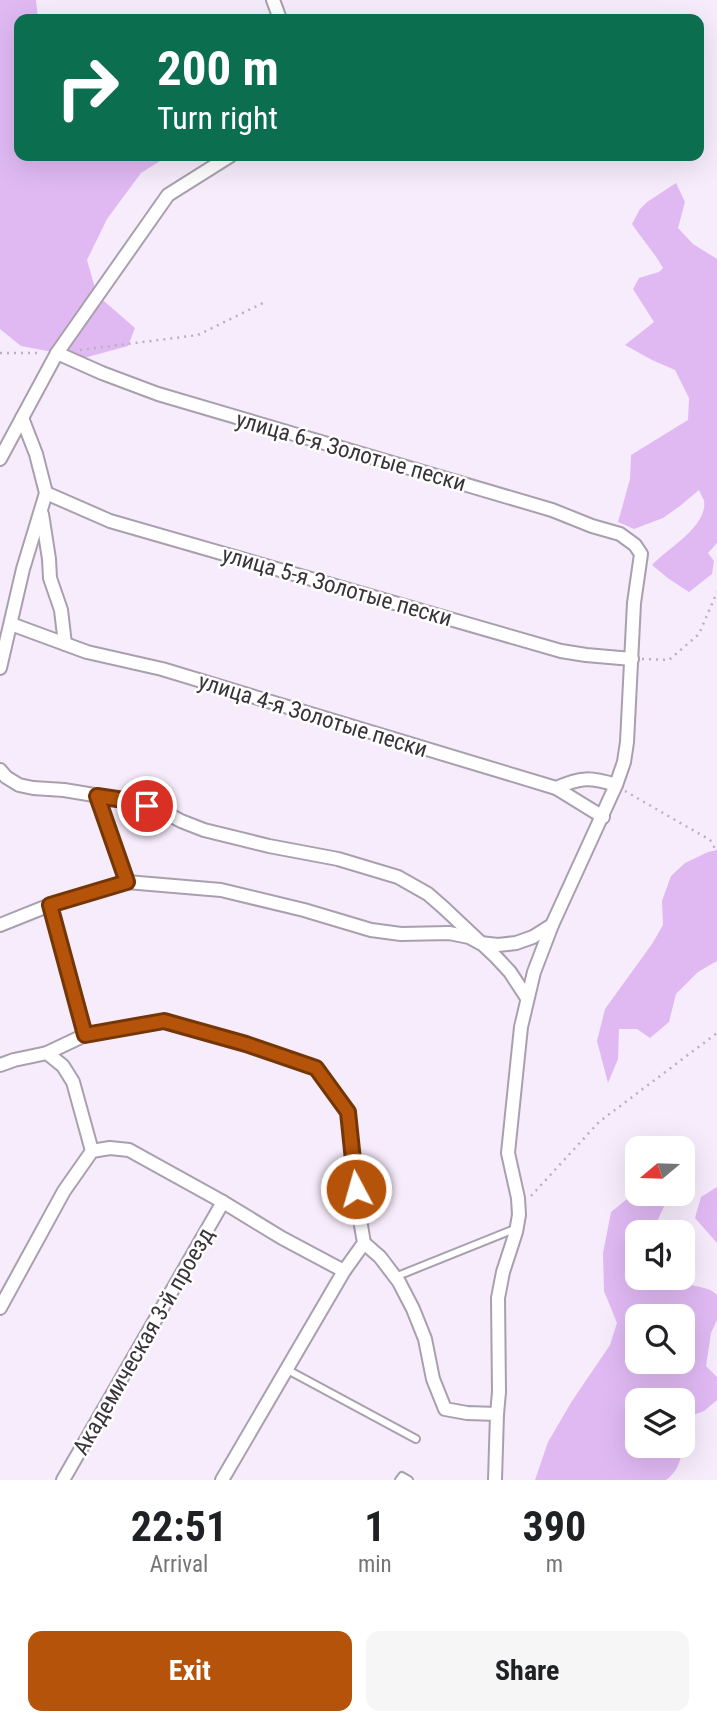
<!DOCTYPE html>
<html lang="en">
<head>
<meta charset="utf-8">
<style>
  :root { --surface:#fff; --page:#f6f6f6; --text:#202124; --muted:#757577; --accent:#b45309 }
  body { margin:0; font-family:"Roboto Condensed",sans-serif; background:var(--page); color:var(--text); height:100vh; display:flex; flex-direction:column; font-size:26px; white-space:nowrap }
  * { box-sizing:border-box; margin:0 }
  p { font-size:23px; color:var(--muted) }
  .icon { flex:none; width:38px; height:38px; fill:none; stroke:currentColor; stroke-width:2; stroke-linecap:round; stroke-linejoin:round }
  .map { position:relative; height:1480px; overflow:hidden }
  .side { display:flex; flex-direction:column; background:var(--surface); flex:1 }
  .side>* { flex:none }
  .hud { position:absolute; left:14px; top:14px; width:690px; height:147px; border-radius:14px; box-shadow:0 7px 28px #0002; background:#0b6e4f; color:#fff; overflow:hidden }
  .needle { width:46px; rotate:251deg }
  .tools { position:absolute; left:625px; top:1136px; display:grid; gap:14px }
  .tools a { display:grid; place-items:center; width:70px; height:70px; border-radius:14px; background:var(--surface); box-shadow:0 7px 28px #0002; font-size:35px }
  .pin { position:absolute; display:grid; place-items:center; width:60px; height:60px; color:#fff; margin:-30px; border:4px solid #fff; border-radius:50%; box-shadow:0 2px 7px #0007 }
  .me { position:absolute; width:77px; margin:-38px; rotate:354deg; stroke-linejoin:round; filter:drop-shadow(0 0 5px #0008) }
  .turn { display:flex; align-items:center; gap:24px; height:147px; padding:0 28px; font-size:32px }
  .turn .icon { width:91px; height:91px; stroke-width:2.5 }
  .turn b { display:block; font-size:49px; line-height:60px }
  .eta { display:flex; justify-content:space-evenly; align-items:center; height:119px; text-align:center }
  .eta b { font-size:42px; font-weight:700; line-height:49px }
  .button { display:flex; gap:14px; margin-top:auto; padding:14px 28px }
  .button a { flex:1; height:80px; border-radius:14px; background:var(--accent); color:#fff; font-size:28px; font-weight:700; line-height:80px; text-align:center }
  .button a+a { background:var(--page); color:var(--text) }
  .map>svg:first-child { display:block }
  .green { fill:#e0b9f3; fill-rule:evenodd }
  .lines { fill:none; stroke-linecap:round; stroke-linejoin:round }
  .lane-casing { stroke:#a99fae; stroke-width:10 }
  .street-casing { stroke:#a99fae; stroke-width:16 }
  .path { stroke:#b9b0bd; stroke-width:2.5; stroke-dasharray:2 5; stroke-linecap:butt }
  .lane { stroke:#fff; stroke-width:6 }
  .street { stroke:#fff; stroke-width:12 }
  .route-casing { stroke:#753606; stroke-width:18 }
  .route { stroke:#b45309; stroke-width:12 }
  .labels { text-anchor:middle; stroke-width:5; stroke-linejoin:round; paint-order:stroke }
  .street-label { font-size:23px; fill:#38343a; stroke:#fff }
</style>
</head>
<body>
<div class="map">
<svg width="717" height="1480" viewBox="0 0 717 1480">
  <rect width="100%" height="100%" fill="#f7ecfc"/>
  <g class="green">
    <polygon points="0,0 36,0 38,19 19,19 19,156 168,156 141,173 107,219 87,260 97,295 135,328 128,346 84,358 21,346 0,329"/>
    <path d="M676 183 685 202 678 228 693 244 717 259V543L708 553 714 561 712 574 689 592 669 579 652 565C667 549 708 526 704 501 703 497 700 494 699 490L680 506 663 518 634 529 618 522 630 479 631 455 688 420 689 398 675 370 652 360 625 345 654 322 633 289 639 278 659 272 663 268C654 252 642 239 632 224L640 209 647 202Z"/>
    <polygon points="717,850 717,961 698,972 676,994 669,1022 650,1038 637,1029 619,1029 618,1059 608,1083 597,1041 605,1009 652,944 663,925 662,901 671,876 685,863 708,852"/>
    <polygon points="717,1187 717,1243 695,1218 701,1197"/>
    <path d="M637 1191V1194H670L652 1232H637V1278H677C690 1289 707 1284 717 1295V1320L711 1333 706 1366 717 1377V1400L704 1411 685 1418 683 1421 682 1400H637V1446H680C684 1458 676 1473 666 1480H535L548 1442 572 1401 610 1345 617 1323 604 1291 603 1253 611 1212ZM682 1316V1362H637V1316Z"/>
  </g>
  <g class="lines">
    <g class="lane-casing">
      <g id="lane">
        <polyline points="395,1277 517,1228"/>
        <polyline points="286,1369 416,1439"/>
        <polyline points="399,1480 402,1476 409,1480"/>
      </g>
    </g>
    <g class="street-casing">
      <g id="street">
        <polyline points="273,0 280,19"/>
        <polyline points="0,459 57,353 168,195 230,156"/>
        <polyline points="46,493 110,521 561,651 586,655 632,659"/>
        <polyline points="42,514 49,559 50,578 61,610 65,644"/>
        <path d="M11 624 87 652 162 669 556 788C581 777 590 777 616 785"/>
        <polyline points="0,668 23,569 46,493 36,454 22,418"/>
        <polyline points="0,770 6,777 19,785 33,788 64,790 124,800 162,811 181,821 204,830 269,846 338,859 398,877 428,894 444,908 496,957 510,972 527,998"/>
        <polyline points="556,788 603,817"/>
        <polyline points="97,796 127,882"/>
        <polyline points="50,905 85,1035"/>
        <polyline points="0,925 50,905 127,882 221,890 304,910 371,930 401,934 449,933 469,937 480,943 498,945 516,943 533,937 552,925 616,785 624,762 627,742 634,603 641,554 635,545 620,534 592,526 552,510 158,394 102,373 57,353"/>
        <polyline points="47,1053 85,1035 165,1021 246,1044 316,1068 348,1112 358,1208 364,1243 344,1271 222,1480"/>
        <polyline points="0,1065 14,1060 47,1053 63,1066 73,1082 92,1151"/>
        <polyline points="364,1243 380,1257 399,1282 413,1309 425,1339 433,1379 445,1409 467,1413 497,1414 495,1480"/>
        <polyline points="0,1308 64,1191 92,1151 110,1148 129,1150 223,1202 282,1238 344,1271"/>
        <polyline points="497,1414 499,1392 498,1298 503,1272 516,1232 519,1215 518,1198 508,1153 521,1027 534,972 552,925"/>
        <polyline points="63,1480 223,1202"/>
      </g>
    </g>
    <g class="path">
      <polyline points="80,350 198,335 263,303"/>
      <polyline points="0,353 42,353"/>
      <polyline points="642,659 669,660 699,634 717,592"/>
      <polyline points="625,791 710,840 717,852"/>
      <polyline points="531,1196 599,1122 717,1033"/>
    </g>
    <use href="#lane" class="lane"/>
    <use href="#street" class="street"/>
  </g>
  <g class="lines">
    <g class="route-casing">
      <polyline id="route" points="147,806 124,800 97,796 127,882 50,905 85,1035 164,1021 246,1044 316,1068 348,1112 356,1189"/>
    </g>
    <use href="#route" class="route"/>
  </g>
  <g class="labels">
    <g class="street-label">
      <text transform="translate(351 451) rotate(16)" y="8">улица 6-я Золотые пески</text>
      <text transform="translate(337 586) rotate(16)" y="8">улица 5-я Золотые пески</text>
      <text transform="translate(313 715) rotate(17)" y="8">улица 4-я Золотые пески</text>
      <text transform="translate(143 1341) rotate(-60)" y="8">Академическая 3-й проезд</text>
    </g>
  </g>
</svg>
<div class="tools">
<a><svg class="needle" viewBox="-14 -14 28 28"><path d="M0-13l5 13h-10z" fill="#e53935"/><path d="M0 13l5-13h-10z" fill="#757577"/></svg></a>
<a><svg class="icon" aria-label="sound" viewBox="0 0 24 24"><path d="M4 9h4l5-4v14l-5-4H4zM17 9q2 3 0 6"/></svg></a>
<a><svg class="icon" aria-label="search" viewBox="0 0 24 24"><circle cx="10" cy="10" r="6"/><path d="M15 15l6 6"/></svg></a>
<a><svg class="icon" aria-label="layers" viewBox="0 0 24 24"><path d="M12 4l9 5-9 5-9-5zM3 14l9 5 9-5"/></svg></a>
</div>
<div class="pin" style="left:147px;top:806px;background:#d93025"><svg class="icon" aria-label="arrive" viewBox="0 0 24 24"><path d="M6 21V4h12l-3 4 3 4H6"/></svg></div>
<svg class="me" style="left:356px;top:1189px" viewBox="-20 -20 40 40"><circle r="17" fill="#b45309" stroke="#fff" stroke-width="3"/><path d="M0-11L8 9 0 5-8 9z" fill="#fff"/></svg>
<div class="hud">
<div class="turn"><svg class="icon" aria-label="right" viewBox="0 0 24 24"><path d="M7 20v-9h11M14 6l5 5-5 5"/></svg><div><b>200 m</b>Turn right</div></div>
</div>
</div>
<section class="side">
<div class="eta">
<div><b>22:51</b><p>Arrival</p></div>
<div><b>1</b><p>min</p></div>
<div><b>390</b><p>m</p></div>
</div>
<div class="button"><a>Exit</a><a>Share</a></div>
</section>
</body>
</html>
